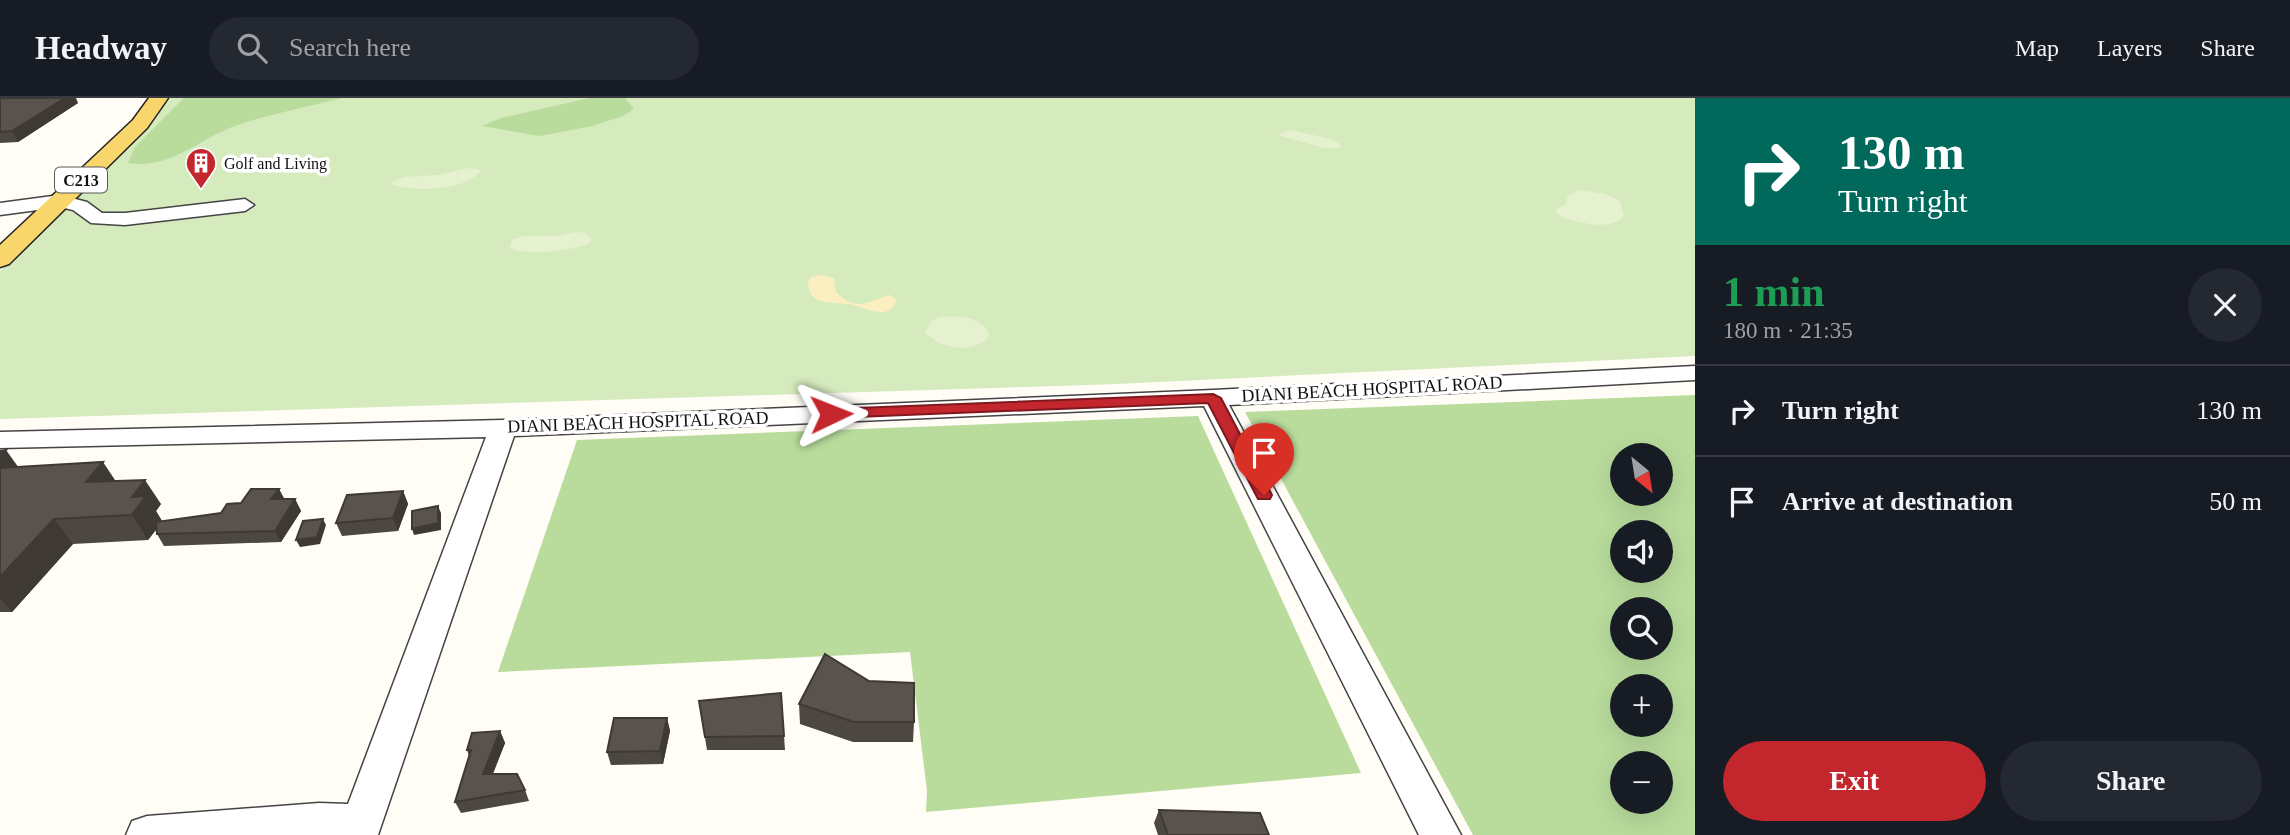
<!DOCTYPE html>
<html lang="en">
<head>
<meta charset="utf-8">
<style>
  :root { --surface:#171b24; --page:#242831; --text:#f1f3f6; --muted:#9ea1a6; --line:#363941; --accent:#c4262e }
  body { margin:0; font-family:"Times New Roman",serif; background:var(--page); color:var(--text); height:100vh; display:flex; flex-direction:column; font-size:26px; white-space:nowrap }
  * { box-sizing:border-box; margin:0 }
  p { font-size:23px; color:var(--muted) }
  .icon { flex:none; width:38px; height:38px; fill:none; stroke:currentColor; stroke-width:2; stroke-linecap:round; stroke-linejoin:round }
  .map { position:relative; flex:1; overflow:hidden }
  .panel { display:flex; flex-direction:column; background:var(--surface); width:595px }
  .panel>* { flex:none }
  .hud { background:#00695c; color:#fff; overflow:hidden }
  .needle { width:46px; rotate:150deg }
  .buttons { position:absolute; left:1610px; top:345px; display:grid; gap:14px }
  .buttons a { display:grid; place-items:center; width:63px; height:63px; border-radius:50%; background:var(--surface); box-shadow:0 7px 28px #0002; font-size:35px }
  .pin { position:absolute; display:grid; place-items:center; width:60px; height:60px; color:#fff; margin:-72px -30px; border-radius:50% 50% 50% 0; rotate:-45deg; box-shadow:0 0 7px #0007 }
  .pin .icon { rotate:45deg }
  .me { position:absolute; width:77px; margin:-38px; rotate:88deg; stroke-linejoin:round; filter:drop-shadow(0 0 5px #0008) }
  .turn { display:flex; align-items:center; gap:24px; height:147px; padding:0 28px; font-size:32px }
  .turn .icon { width:91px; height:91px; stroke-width:2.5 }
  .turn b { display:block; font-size:49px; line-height:60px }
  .round { display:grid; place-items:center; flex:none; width:74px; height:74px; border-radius:37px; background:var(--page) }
  .summary { display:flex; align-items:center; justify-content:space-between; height:119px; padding:0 28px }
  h1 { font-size:42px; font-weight:700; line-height:52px; color:#1e9e55 }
  .action { display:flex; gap:14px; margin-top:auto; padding:14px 28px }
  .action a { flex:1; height:80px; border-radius:42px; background:var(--accent); color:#fff; font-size:28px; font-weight:700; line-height:80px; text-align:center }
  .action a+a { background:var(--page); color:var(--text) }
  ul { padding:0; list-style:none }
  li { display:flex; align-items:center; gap:21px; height:91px; padding:0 28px; border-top:2px solid var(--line) }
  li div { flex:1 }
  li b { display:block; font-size:26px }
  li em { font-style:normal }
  header { display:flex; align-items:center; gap:42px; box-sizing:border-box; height:98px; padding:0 35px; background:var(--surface); border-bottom:2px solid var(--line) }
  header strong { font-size:33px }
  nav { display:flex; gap:38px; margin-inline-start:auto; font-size:24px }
  .search { width:490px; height:63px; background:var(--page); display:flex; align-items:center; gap:18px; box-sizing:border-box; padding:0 24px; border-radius:38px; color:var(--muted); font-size:26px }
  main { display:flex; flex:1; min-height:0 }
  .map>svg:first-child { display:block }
  .green { fill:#d5ebbd }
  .forest { fill:#b9dc9c; fill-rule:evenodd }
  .sand { fill:#fbeec1 }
  .pitch { fill:#e6f2cf }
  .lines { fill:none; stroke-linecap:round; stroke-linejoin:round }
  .minor-casing { stroke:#444; stroke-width:3 }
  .major-casing { stroke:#222; stroke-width:3 }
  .minor { fill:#fff; fill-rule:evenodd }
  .major { fill:#f9d66b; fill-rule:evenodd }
  .wall { fill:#4d4742 }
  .shaded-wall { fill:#3f3936 }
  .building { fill:#5a524d; stroke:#3f3936; stroke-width:2 }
  .route { fill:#c4262e; stroke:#7f191e; stroke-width:2 }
  .labels { text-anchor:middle; stroke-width:7; stroke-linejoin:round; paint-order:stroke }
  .far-poi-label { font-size:16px; fill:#111; stroke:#fff; text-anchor:start }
  .shield { fill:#fff; stroke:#585858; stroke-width:2 }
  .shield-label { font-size:16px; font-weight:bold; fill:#111 }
  .street-label { font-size:18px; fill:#111; stroke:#fff }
</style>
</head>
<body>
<header>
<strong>Headway</strong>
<div class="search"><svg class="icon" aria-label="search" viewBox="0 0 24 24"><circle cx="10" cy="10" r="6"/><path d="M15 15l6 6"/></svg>Search here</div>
<nav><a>Map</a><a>Layers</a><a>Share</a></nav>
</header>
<main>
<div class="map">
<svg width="1695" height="737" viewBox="0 0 1695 737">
  <rect width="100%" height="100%" fill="#fffdf5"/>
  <polygon class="green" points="171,0 1695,0 1695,258 1118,286 0,321 0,173"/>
  <g class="forest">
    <path d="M184 0H342C305 10 268 16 232 29 197 43 168 72 128 65L135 49Z"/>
    <polygon points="589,0 625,0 634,11 623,18 592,28 540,38 482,28 501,20"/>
    <path d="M1695 297V737H1473L1245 314ZM1622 357H1661V396H1622ZM1622 434H1661V472H1622ZM1661 511V550H1622V511ZM1622 588H1661V626H1622ZM1622 665H1661V704H1622Z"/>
    <polygon points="1198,318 1361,675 926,714 927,693 910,554 498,574 577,342"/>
  </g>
  <path class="sand" d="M819 177 834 180 836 194C857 215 868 203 890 197L897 202C889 223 868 211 853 207 836 203 809 210 808 185L810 180Z"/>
  <g class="pitch">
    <polygon points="1290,32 1331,41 1341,47 1340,50 1324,50 1278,37"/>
    <path d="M469 70 481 72C467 94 410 94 389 86L403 79 438 77Z"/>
    <path d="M1579 92 1605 96 1620 103 1624 118C1610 134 1579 124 1561 119L1556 114 1558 110 1567 106V98Z"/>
    <path d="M575 134 586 135 592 141 589 145C574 153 525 158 510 150L512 142 523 138H555Z"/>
    <path d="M940 219C957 218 984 217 989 238 974 257 939 251 925 234L931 223Z"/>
  </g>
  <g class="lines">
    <g class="minor-casing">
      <g id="minor">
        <polygon points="60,97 87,104 102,115 125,115 245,101 254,107 245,113 125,127 91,125 73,112 60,109 0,117 0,105"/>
        <polygon points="1695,268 1695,282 1229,307 1461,737 1419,737 1204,308 514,338 378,737 126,737 132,723 147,718 319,705 348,706 486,339 0,350 0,334 503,322 1213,292"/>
      </g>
    </g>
    <g class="major-casing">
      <polygon id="major" points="149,0 168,0 147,30 9,166 0,169 0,147 133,22"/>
    </g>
    <use href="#minor" class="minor"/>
    <use href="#major" class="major"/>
  </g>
  <g class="wall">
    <polygon points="0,0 78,5 18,44 0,45"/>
    <polygon points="0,353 18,369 115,383 161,406 156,413 162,423 221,415 279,391 284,401 295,401 301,413 281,444 164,448 157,436 156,432 148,442 73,446 12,514 0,514"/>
    <polygon points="403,393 408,406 398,433 342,438 336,425"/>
    <polygon points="781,595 785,652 707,652 699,603"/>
    <polygon points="799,606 914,624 913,644 853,644 800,626"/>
    <polygon points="667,620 670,633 663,666 611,667 607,654"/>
    <polygon points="500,633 505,645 493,676 525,692 529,703 461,715 455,704 469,658 467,652"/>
    <polygon points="1159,712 1269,737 1158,737 1154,725"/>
  </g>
  <g class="shaded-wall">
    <polygon points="60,0 76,0 78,5 18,44 12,33"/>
    <polygon points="6,352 24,377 0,387 0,358"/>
    <polygon points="103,364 119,388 86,384"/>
    <polygon points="145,382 161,406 156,413 162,423 148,442 132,417 132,399"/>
    <polygon points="279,391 285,402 271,401"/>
    <polygon points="403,393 408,406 398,433 393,420"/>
    <polygon points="295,401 301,413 281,444 275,433"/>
    <polygon points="438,408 441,415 441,432 414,437 412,431"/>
    <polygon points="54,421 73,446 12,514 0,500 0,479"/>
    <polygon points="323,421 326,427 320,446 300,449 296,442"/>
    <polygon points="667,620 670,633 663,666 660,653"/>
    <polygon points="500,633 505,645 488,687 483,676"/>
  </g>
  <g class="building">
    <polygon points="0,0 65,0 12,33 0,34"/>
    <polygon points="6,352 0,358 0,353"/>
    <polygon points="103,364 86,384 145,382 132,399 146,398 132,417 54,421 0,479 0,370"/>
    <polygon points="251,391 279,391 271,401 295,401 275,433 157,436 156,424 221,415 227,406 241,405"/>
    <polygon points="403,393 393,420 336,425 347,397"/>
    <polygon points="438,408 438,425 412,431 412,413"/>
    <polygon points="323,421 317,439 296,442 303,423"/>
    <polygon points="825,556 869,583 914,585 914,624 854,624 799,606"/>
    <polygon points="781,595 784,638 705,639 699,603"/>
    <polygon points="614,620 667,620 660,653 607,654"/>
    <polygon points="500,633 483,676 517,676 525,692 455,704 471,652 467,652 472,635"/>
    <polygon points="1159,712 1260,715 1269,737 1168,737"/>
  </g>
  <polygon class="route" points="1213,296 1221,300 1272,397 1270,401 1258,401 1208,305 831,320 823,316 831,311"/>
  <defs>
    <g id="building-pin" transform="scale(1.575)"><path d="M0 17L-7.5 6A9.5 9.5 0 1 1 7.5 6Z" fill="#c4262e" stroke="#fff"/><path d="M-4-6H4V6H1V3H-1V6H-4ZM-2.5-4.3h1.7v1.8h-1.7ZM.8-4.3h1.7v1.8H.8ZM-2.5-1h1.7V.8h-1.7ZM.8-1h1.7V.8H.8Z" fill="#fff"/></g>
  </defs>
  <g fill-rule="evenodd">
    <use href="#building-pin" x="201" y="65"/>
  </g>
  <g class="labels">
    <g class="far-poi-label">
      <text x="224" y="71">Golf and Living</text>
    </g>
    <rect class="shield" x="55" y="69.5" width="52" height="25" rx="5"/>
    <g class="shield-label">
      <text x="81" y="88">C213</text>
    </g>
    <g class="street-label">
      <text transform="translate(1372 291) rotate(-3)" y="6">DIANI BEACH HOSPITAL ROAD</text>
      <text transform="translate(638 324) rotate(-2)" y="6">DIANI BEACH HOSPITAL ROAD</text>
    </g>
  </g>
</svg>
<div class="buttons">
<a><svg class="needle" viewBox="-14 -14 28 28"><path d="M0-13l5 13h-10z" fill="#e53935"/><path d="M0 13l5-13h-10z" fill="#9ea1a6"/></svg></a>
<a><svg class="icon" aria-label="sound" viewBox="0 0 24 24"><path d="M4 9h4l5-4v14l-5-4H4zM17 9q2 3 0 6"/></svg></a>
<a><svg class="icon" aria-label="search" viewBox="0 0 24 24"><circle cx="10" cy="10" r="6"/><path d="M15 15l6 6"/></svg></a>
<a>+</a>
<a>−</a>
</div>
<div class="pin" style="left:1264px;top:397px;background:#d93025"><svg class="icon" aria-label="arrive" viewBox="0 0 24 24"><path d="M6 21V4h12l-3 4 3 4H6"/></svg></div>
<svg class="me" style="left:831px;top:316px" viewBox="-20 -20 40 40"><path d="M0-17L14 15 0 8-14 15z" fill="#c4262e" stroke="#fff" stroke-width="4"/></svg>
</div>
<section class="panel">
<div class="hud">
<div class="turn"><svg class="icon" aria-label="right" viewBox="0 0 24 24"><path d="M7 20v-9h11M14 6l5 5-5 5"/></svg><div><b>130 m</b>Turn right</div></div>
</div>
<div class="summary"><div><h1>1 min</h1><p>180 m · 21:35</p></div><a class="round"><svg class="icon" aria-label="close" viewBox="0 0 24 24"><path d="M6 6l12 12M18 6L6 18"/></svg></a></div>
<ul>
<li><svg class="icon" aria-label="right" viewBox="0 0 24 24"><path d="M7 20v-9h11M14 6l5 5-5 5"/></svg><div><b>Turn right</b></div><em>130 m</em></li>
<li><svg class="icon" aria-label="arrive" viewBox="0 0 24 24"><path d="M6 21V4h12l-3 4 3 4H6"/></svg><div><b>Arrive at destination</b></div><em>50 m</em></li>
</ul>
<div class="action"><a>Exit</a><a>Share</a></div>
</section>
</main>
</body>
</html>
